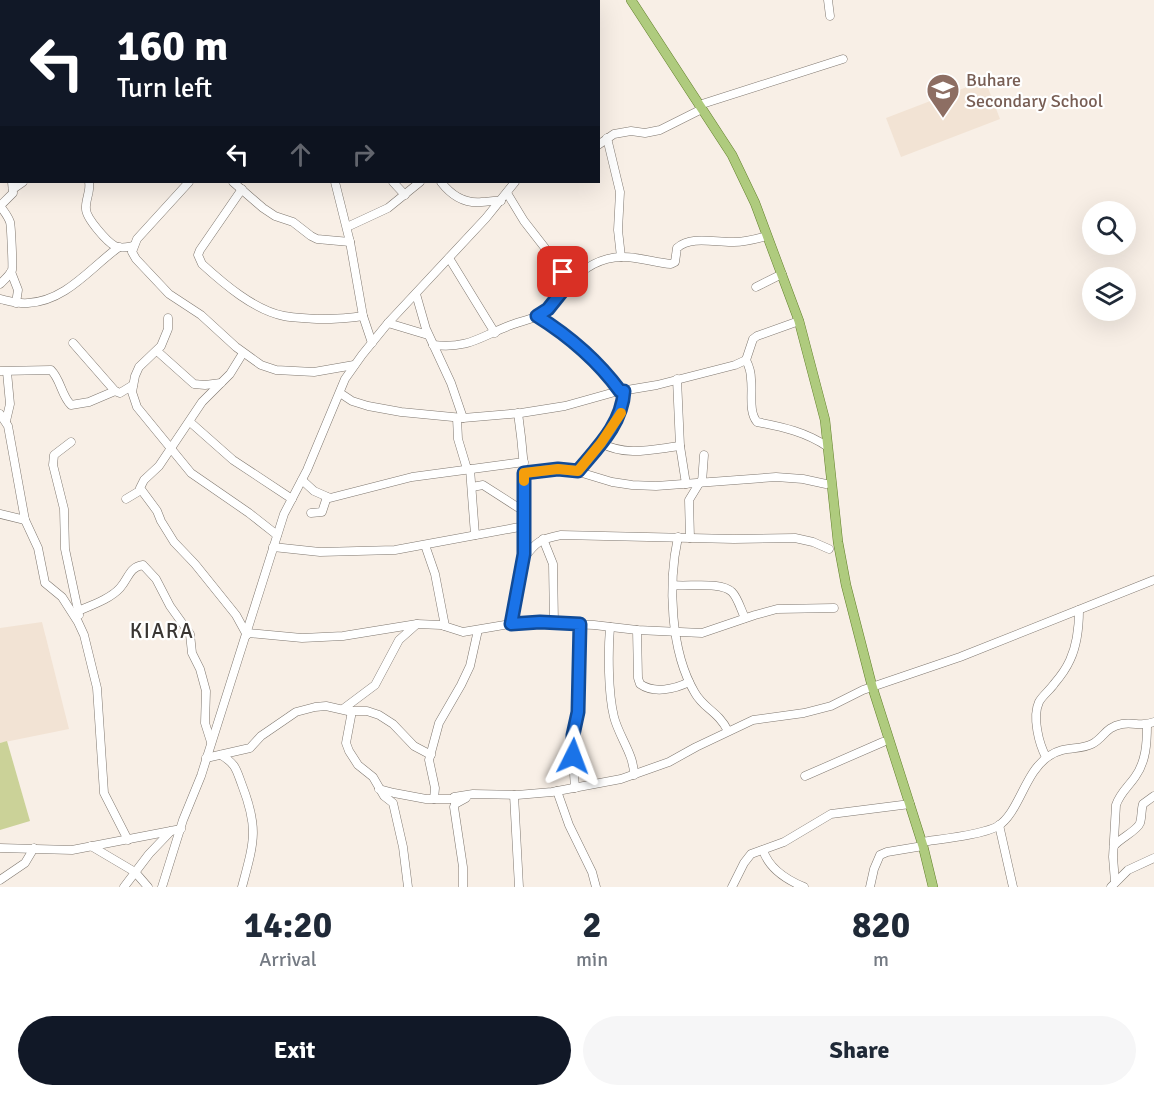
<!DOCTYPE html>
<html lang="en">
<head>
<meta charset="utf-8">
<style>
  :root { --surface:#fff; --page:#f6f6f7; --text:#1f2937; --muted:#747a83; --accent:#111827 }
  body { margin:0; font-family:Signika,sans-serif; background:var(--page); color:var(--text); height:100vh; display:flex; flex-direction:column; font-size:22px; white-space:nowrap }
  * { box-sizing:border-box; margin:0 }
  p { font-size:20px; color:var(--muted) }
  .icon { flex:none; width:33px; height:33px; fill:none; stroke:currentColor; stroke-width:2; stroke-linecap:round; stroke-linejoin:round }
  .map { position:relative; height:887px; overflow:hidden }
  .panel { display:flex; flex-direction:column; background:var(--surface); flex:1 }
  .panel>* { flex:none }
  .guide { position:absolute; left:0px; top:0px; width:600px; height:183px; box-shadow:0 6px 24px #0002; background:#111827; color:#fff; overflow:hidden }
  .tools { position:absolute; left:1082px; top:201px; display:grid; gap:12px }
  .tools a { display:grid; place-items:center; width:54px; height:54px; border-radius:50%; background:var(--surface); box-shadow:0 6px 24px #0002; font-size:30px }
  .pin { position:absolute; display:grid; place-items:center; width:51px; height:51px; color:#fff; margin:-26px; border-radius:12px; box-shadow:0 3px 9px #0006 }
  .me { position:absolute; width:66px; margin:-33px; rotate:3deg; stroke-linejoin:round; filter:drop-shadow(0 0 4px #0008) }
  .turn { display:flex; align-items:center; gap:21px; height:126px; padding:0 18px; font-size:27px }
  .turn .icon { width:78px; height:78px; stroke-width:2.5 }
  .turn b { display:block; font-size:42px; line-height:51px }
  .lanes { display:flex; align-items:center; height:57px; padding:0 18px; background:#0003; justify-content:center; gap:30px; direction:ltr }
  .lanes .off { opacity:.35 }
  .eta { display:flex; justify-content:space-evenly; align-items:center; height:102px; text-align:center }
  .eta b { font-size:36px; font-weight:800; line-height:42px }
  .cta { display:flex; gap:12px; margin-top:auto; padding:12px 18px }
  .cta a { flex:1; height:69px; border-radius:36px; background:var(--accent); color:#fff; font-size:24px; font-weight:800; line-height:69px; text-align:center }
  .cta a+a { background:var(--page); color:var(--text) }
  .map>svg:first-child { display:block }
  .built { fill:#f2e3d4 }
  .green { fill:#cbd298 }
  .lines { fill:none; stroke-linecap:round; stroke-linejoin:round }
  .minor-casing { stroke:#7f776f; stroke-width:9 }
  .major-casing { stroke:#63802c; stroke-width:10 }
  .minor { stroke:#fff; stroke-width:8 }
  .major { stroke:#afcb7e; stroke-width:9 }
  .route-casing { stroke:#114b97; stroke-width:15 }
  .route { stroke:#1a73e8; stroke-width:10 }
  .slow { stroke:#f59e0b; stroke-width:10 }
  .labels { text-anchor:middle; stroke-width:4.5; stroke-linejoin:round; paint-order:stroke }
  .education-label { font-size:18px; fill:#785e54; stroke:#fff; text-anchor:start }
  .quarter-label { font-size:21px; letter-spacing:1.5px; fill:#393532; stroke:#fff }
</style>
</head>
<body>
<div class="map">
<svg width="1154" height="887" viewBox="0 0 1154 887">
  <rect width="100%" height="100%" fill="#f8efe6"/>
  <g class="built">
    <polygon points="985,80 1000,119 901,157 886,118"/>
    <polygon points="42,622 69,729 0,743 0,628"/>
  </g>
  <g class="green">
    <polygon points="309,0 409,0 411,1 310,2"/>
    <polygon points="7,741 30,821 0,830 0,743"/>
  </g>
  <g class="lines">
    <g class="minor-casing">
      <g id="minor">
        <polyline points="140,0 141,2"/>
        <polyline points="202,0 203,2"/>
        <polyline points="243,0 243,2"/>
        <polyline points="509,0 510,2"/>
        <polyline points="828,0 830,16"/>
        <polyline points="253,2 256,0"/>
        <polyline points="412,2 412,0"/>
        <polyline points="587,2 587,0"/>
        <polyline points="0,70 2,74"/>
        <polyline points="699,105 843,59"/>
        <polyline points="0,133 2,133"/>
        <polyline points="607,138 620,192 618,230 621,257"/>
        <polyline points="598,145 614,134 631,131 645,133 660,130 702,109"/>
        <path d="M89 182C91 191 85 200 86 209 86 218 107 242 115 246 121 249 127 247 133 246"/>
        <polyline points="189,182 137,239 132,252 136,259 169,294 201,315 236,347 261,365 276,370 314,372 354,365"/>
        <polyline points="233,182 263,208 275,216 293,222 311,236 317,239 350,242"/>
        <polyline points="335,182 350,242 363,316 372,343"/>
        <polyline points="393,182 405,195"/>
        <path d="M441 182C451 195 464 204 482 202 488 202 494 200 501 201"/>
        <polyline points="13,189 23,182"/>
        <path d="M242 189 200 250 198 255 202 264C224 284 254 310 284 316 294 318 306 318 317 319 333 319 347 319 363 316"/>
        <polyline points="507,193 524,221 559,266 563,272 564,289"/>
        <path d="M0 206C4 211 8 216 10 222 11 225 13 267 12 270 10 275 4 280 0 284"/>
        <polyline points="0,206 13,193 12,182"/>
        <polyline points="347,227 388,208 420,182"/>
        <polyline points="449,258 495,333"/>
        <polyline points="11,272 18,290 16,303"/>
        <polyline points="756,287 782,274"/>
        <polyline points="416,294 426,329 451,383 463,418"/>
        <path d="M0 299C9 301 19 304 28 303 66 301 90 268 119 247"/>
        <path d="M537 316C569 336 598 361 620 391"/>
        <polyline points="168,318 168,329 161,346 139,367 135,376 132,392 137,407 191,473 249,513 277,535"/>
        <polyline points="388,323 428,335"/>
        <polyline points="73,343 115,391 120,393 133,385"/>
        <path d="M433 345C469 349 479 337 511 325 524 320 538 319 549 308 568 289 577 267 607 259 628 253 650 262 671 264L675 262 677 248C691 235 717 243 734 242 745 242 756 239 767 236"/>
        <polyline points="157,351 194,384 205,385 221,383"/>
        <polyline points="243,353 230,374 202,402 159,466 144,480 140,488 157,511 161,521 174,542 195,564 236,615 247,635"/>
        <path d="M746 360C749 366 751 372 751 379 753 392 748 411 757 422 783 427 806 432 828 447"/>
        <path d="M0 371 51 370C61 380 61 395 71 405L89 402 115 391"/>
        <polyline points="677,379 680,446 686,484"/>
        <polyline points="340,393 352,401 368,406 401,412 463,418 521,413 565,406 615,392 657,385 735,365 746,360 753,339 757,336 799,321"/>
        <polyline points="0,414 8,426 25,520 38,548 45,583 62,597 78,622 84,635 97,688 104,793 128,840"/>
        <polyline points="457,418 458,439 467,469"/>
        <polyline points="6,421 10,404 7,372"/>
        <polyline points="190,422 233,460 292,499"/>
        <polyline points="71,442 54,455 53,465 64,509 65,549 79,615"/>
        <path d="M601 443C626 457 654 449 680 446"/>
        <polyline points="470,469 475,535"/>
        <path d="M578 471C598 447 622 424 624 391"/>
        <polyline points="524,473 569,469 612,482 632,485 656,486 776,477 803,479 826,484"/>
        <polyline points="302,480 314,491 330,498 412,477 524,462"/>
        <polyline points="702,482 704,455"/>
        <polyline points="472,487 483,485 525,512"/>
        <polyline points="126,499 141,490"/>
        <polyline points="311,513 322,512 327,497"/>
        <polyline points="0,514 25,520"/>
        <path d="M678 537C668 583 670 651 695 693 704 709 718 711 728 731"/>
        <polyline points="690,538 689,500 700,482"/>
        <polyline points="543,539 553,564 554,623"/>
        <polyline points="425,545 435,574 445,626"/>
        <polyline points="273,547 320,552 395,550 525,526"/>
        <path d="M524 558C536 542 540 539 561 535L734 539 795 538 813 542 829 549"/>
        <path d="M673 585C688 587 721 581 732 592 738 598 741 610 745 618"/>
        <path d="M78 611C92 605 110 599 120 588 129 578 129 567 143 565L156 579 170 606 190 634 192 653 200 669 206 691 205 723 211 742"/>
        <path d="M511 624C517 597 524 569 525 542 527 499 524 455 518 413"/>
        <path d="M610 627C608 652 608 693 614 717 619 737 634 754 634 775"/>
        <path d="M637 630 638 678 640 684C654 694 675 689 689 682"/>
        <polyline points="248,633 302,638 343,636 417,624 441,625 463,632 522,622 594,625 637,630 702,633 755,615 777,609 834,608"/>
        <polyline points="343,709 375,685 399,640 417,624"/>
        <polyline points="352,711 346,743 349,751 358,765 373,777 384,796 393,803 403,847 408,887"/>
        <path d="M221 755C236 764 236 769 242 785 259 829 254 842 242 887"/>
        <path d="M1046 757C1039 744 1032 717 1039 702 1042 696 1050 690 1054 684 1060 677 1066 669 1070 660 1077 645 1079 627 1079 610"/>
        <polyline points="206,758 250,748 261,736 296,712 315,707 326,706 348,711 367,711 379,715 393,724 414,746 431,755"/>
        <polyline points="805,776 883,742"/>
        <polyline points="575,788 572,744 578,712 580,624"/>
        <polyline points="379,789 394,793 426,799 452,799 454,797 473,794 517,795 552,792 621,779 669,762 696,747 753,720 804,713 831,706 863,690 960,657 1154,580"/>
        <polyline points="557,791 569,825 592,872 596,887"/>
        <polyline points="514,795 519,887"/>
        <polyline points="434,799 435,788 429,760 439,723 461,685 470,666 478,630"/>
        <polyline points="999,825 1013,887"/>
        <path d="M922 842C941 839 983 835 998 826 1019 813 1025 771 1049 756 1065 745 1078 751 1092 744 1104 738 1105 727 1122 724 1134 722 1143 727 1154 722"/>
        <polyline points="91,846 135,872 148,887"/>
        <path d="M1114 846C1120 838 1137 831 1140 823 1142 817 1141 810 1143 804L1154 796"/>
        <polyline points="0,848 72,850 181,829"/>
        <path d="M763 850C769 869 787 880 804 887"/>
        <polyline points="0,880 25,863 34,848"/>
        <path d="M1115 882 1113 857 1116 805C1120 793 1128 787 1135 777 1146 762 1147 743 1147 725"/>
        <polyline points="124,887 149,854 171,831"/>
        <polyline points="162,887 183,820 201,776 284,514 307,470 345,379 362,355 388,323 486,218 515,182"/>
        <polyline points="463,887 463,867 454,807 455,804 466,798"/>
        <polyline points="732,887 744,863 751,854 784,842 831,814 910,804"/>
        <polyline points="870,887 874,869 880,855 887,852 923,846"/>
        <polyline points="1111,887 1128,870 1154,858"/>
      </g>
    </g>
    <g class="major-casing">
      <polyline id="major" points="631,0 732,155 755,203 799,321 825,420 838,542 846,585 872,686 923,846 933,887"/>
    </g>
    <use href="#minor" class="minor"/>
    <use href="#major" class="major"/>
  </g>
  <g class="lines">
    <g class="route-casing">
      <path id="route" d="M563 272 564 289 548 309 537 316C569 336 598 361 620 391H624C622 424 598 447 578 471L558 469 524 473V554L511 624 540 622 580 624 578 712 573 735V756"/>
    </g>
    <use href="#route" class="route"/>
    <polyline class="slow" points="524,481 524,473 558,469 578,471 601,443 621,413"/>
  </g>
  <defs>
    <g id="school-pin" transform="scale(1.725)"><path d="M0 17L-7.5 6A9.5 9.5 0 1 1 7.5 6Z" fill="#8d6e63" stroke="#fff"/><path d="M0-5L7-2L0 1L-7-2ZM-4 1L0 2.5L4 1V4Q0 6-4 4Z" fill="#fff"/></g>
  </defs>
  <g fill-rule="evenodd">
    <use href="#school-pin" x="943" y="90"/>
  </g>
  <g class="labels">
    <g class="education-label">
      <text x="966" y="86">Buhare<tspan x="966" dy="21">Secondary School</tspan></text>
    </g>
    <g class="quarter-label">
      <text x="162" y="638">KIARA</text>
    </g>
  </g>
</svg>
<div class="tools">
<a><svg class="icon" aria-label="search" viewBox="0 0 24 24"><circle cx="10" cy="10" r="6"/><path d="M15 15l6 6"/></svg></a>
<a><svg class="icon" aria-label="layers" viewBox="0 0 24 24"><path d="M12 4l9 5-9 5-9-5zM3 14l9 5 9-5"/></svg></a>
</div>
<div class="pin" style="left:563px;top:272px;background:#d93025"><svg class="icon" aria-label="arrive" viewBox="0 0 24 24"><path d="M6 21V4h12l-3 4 3 4H6"/></svg></div>
<svg class="me" style="left:573px;top:756px" viewBox="-20 -20 40 40"><path d="M0-17L14 15 0 8-14 15z" fill="#1a73e8" stroke="#fff" stroke-width="4"/></svg>
<div class="guide">
<div class="turn"><svg class="icon" aria-label="left" viewBox="0 0 24 24"><path d="M17 20v-9H6M10 6l-5 5 5 5"/></svg><div><b>160 m</b>Turn left</div></div>
<div class="lanes"><svg class="icon" aria-label="left" viewBox="0 0 24 24"><path d="M17 20v-9H6M10 6l-5 5 5 5"/></svg><svg class="icon off" aria-label="ahead" viewBox="0 0 24 24"><path d="M12 20V5M6 11l6-6 6 6"/></svg><svg class="icon off" aria-label="right" viewBox="0 0 24 24"><path d="M7 20v-9h11M14 6l5 5-5 5"/></svg></div>
</div>
</div>
<section class="panel">
<div class="eta">
<div><b>14:20</b><p>Arrival</p></div>
<div><b>2</b><p>min</p></div>
<div><b>820</b><p>m</p></div>
</div>
<div class="cta"><a>Exit</a><a>Share</a></div>
</section>
</body>
</html>
